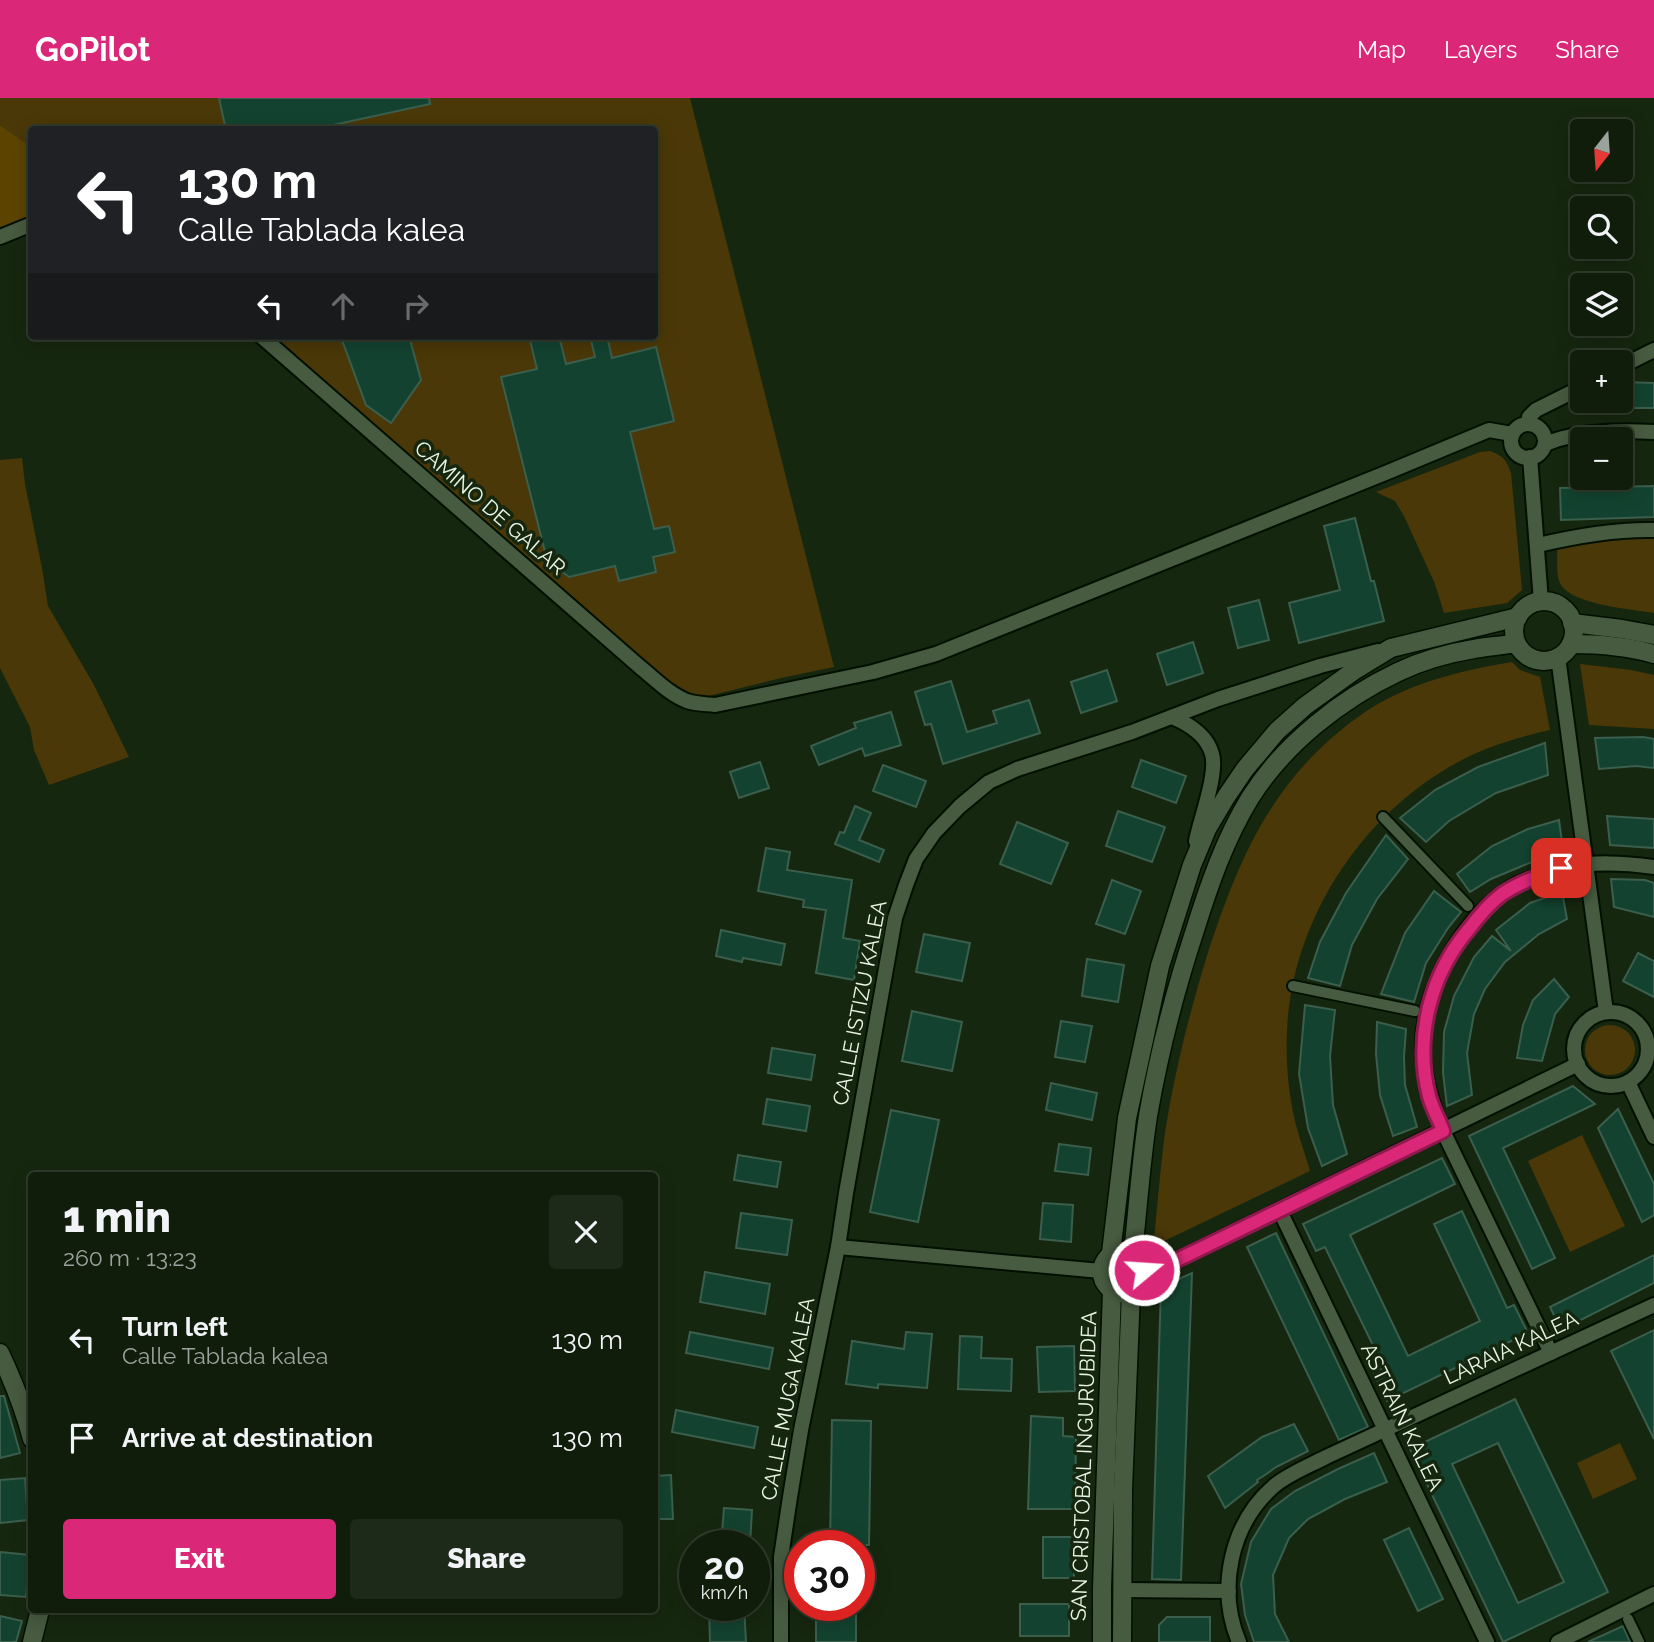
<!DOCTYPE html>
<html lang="en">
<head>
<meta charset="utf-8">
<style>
  :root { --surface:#101d0b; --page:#1e2a19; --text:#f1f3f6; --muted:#9ca29d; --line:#303b2c; --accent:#db2777 }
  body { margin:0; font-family:Raleway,sans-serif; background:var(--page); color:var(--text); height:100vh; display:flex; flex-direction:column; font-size:26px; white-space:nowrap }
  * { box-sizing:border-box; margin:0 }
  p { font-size:23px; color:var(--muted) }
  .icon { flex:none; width:38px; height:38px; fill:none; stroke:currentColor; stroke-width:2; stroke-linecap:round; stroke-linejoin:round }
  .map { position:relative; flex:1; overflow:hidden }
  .panel { position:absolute; left:28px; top:1074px; width:630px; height:441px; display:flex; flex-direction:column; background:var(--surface); border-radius:7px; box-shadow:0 4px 18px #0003,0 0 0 2px var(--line) }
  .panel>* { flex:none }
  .hud { position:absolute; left:28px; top:28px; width:630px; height:214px; border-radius:7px; box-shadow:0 4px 18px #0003,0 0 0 2px var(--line); background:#202124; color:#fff; overflow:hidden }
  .needle { width:46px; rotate:197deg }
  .buttons { position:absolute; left:1570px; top:21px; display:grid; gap:14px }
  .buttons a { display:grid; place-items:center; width:63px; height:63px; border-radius:7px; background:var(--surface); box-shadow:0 4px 18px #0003,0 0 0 2px var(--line); font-size:35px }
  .speed { position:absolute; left:679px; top:1432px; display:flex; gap:14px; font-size:35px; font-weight:700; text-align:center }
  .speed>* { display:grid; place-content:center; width:91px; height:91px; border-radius:50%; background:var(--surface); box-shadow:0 4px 18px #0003,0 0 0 2px var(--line); line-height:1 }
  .speed small { font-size:18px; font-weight:400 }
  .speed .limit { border:10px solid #d22; background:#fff; color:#111 }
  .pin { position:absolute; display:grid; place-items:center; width:60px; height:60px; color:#fff; margin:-30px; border-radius:14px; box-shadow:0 4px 10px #0006 }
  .me { position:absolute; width:77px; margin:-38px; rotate:72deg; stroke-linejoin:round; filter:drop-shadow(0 0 5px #0008) }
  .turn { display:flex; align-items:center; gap:24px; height:147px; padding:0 35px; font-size:32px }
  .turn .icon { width:91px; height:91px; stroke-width:2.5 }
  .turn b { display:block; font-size:49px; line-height:60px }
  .lanes { display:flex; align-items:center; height:66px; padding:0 35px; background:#0003; justify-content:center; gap:35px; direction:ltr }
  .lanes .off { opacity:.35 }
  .round { display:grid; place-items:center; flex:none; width:74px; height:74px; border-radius:7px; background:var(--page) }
  .headline { display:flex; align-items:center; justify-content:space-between; height:119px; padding:0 35px }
  h1 { font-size:42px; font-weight:800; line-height:52px }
  .cta { display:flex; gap:14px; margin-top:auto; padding:14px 35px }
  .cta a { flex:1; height:80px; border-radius:7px; background:var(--accent); color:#fff; font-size:28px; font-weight:800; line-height:80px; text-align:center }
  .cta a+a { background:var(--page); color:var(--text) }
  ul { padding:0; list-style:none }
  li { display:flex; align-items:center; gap:21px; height:98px; padding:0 35px }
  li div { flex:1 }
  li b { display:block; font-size:26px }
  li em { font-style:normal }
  header { display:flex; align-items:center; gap:42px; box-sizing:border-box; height:98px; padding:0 35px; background:var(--accent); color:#fff }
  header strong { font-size:33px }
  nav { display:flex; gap:38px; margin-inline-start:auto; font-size:24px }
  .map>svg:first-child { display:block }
  .green { fill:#4b3808 }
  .forest { fill:#5c4400 }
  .building { fill:#134330; stroke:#3b5e4d; stroke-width:2; fill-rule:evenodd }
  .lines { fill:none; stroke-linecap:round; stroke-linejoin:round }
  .pedestrian-casing { stroke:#021000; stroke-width:14 }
  .minor-casing { stroke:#021000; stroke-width:18 }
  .tertiary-casing { stroke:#021000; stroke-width:21 }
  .pedestrian { stroke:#475b40; stroke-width:10 }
  .minor { stroke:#475b40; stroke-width:14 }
  .tertiary { stroke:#475b40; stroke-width:18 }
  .route-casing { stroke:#8e194d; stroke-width:18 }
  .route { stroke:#db2777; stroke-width:12 }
  .labels { text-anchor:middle; stroke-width:7; stroke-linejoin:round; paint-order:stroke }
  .street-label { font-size:21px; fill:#eaf5e5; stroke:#16270f }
</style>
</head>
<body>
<header>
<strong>GoPilot</strong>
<nav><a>Map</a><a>Layers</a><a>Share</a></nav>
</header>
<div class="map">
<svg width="1654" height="1544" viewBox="0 0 1654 1544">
  <rect width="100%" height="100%" fill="#16270f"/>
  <g class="green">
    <polygon points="0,0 690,0 834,569 781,580 688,603 261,238 654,238 654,32 32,32 31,50 0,27"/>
    <path d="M1490 353C1503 358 1507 362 1511 375L1522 492 1507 505 1444 515 1435 486 1404 418 1395 403 1376 394 1480 354Z"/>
    <polygon points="22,360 25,386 42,470 48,508 94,587 129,659 49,687 34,652 30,629 0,570 0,362"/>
    <path d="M1640 439H1654V515C1631 511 1574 507 1561 487 1555 477 1558 460 1557 449L1589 443Z"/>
    <path d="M1512 564 1520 572 1540 579 1550 632C1524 638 1498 645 1474 656 1378 701 1307 796 1290 901 1284 941 1286 988 1296 1027 1300 1043 1306 1058 1310 1073L1156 1147 1154 1143C1157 1109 1160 1076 1164 1042 1173 981 1188 920 1206 861 1238 762 1271 682 1358 619 1403 586 1459 573 1512 564Z"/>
    <polygon points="1580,566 1631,572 1654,577 1654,631 1589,627"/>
    <circle cx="1610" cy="952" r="25"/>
    <polygon points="1582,1037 1625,1128 1570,1154 1528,1063"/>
    <polygon points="1620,1345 1637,1381 1593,1401 1577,1365"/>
  </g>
  <polygon class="forest" points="0,27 32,50 31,126 0,139"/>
  <g class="building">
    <polygon points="219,0 429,0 430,6 310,32 226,32"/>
    <polygon points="359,238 409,238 421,282 391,325 366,307 342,242"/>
    <polygon points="529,238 559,238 566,266 595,259 590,238 607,238 612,260 656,249 674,323 630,334 654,431 669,428 675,454 653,459 656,474 619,483 615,468 569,479 547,462 501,279 537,271"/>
    <polygon points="1624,284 1654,285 1654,310 1623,310"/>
    <polygon points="1654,388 1654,419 1561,422 1560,390"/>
    <polygon points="1355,420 1371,483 1374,483 1384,523 1299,545 1289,505 1340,492 1324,428"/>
    <polygon points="1259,502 1269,542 1238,550 1228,510"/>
    <polygon points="1193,544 1203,575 1167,587 1157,556"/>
    <polygon points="1107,572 1117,603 1081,615 1071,584"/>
    <polygon points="951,583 967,634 997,625 993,613 1029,602 1040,635 943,666 931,626 925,627 915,594"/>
    <polygon points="891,614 901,647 865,658 862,650 819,667 811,648 856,630 854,625"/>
    <polygon points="1643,639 1654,641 1654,670 1636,668 1599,671 1595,640"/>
    <polygon points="1545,645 1548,677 1496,695 1449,723 1426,744 1400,720 1435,692 1478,669"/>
    <polygon points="1141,662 1186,678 1176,705 1132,689"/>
    <polygon points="760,664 769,690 739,700 730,674"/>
    <polygon points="883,667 926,683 916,709 873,693"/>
    <polygon points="855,708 871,715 859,742 884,752 879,764 835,746 840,734 844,735"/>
    <polygon points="1118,713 1165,729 1152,764 1106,748"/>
    <polygon points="1607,718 1654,721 1654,750 1610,747"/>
    <polygon points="1559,722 1563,751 1491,781 1470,794 1457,776 1492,748 1528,731"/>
    <polygon points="1017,724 1068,745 1051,786 1000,766"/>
    <polygon points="1386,737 1408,761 1377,801 1352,847 1340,888 1308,880 1320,844 1346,795"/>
    <polygon points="766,750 790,754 787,772 852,782 843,840 860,843 854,882 816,875 826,812 803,809 804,802 758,793"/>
    <polygon points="1611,781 1645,782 1654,785 1654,819 1614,809"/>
    <polygon points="1112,782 1141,793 1125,836 1096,826"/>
    <polygon points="1434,793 1461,814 1448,830 1426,865 1414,904 1381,896 1405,835"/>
    <polygon points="1562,794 1567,821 1539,836 1505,864 1485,891 1474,916 1467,955 1472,997 1447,1008 1443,975 1444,934 1454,898 1474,859 1492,838 1511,853 1496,832 1530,805"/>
    <polygon points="721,832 785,846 781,867 743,860 742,864 716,858"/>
    <polygon points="924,836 970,845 962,883 916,874"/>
    <polygon points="1638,855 1654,863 1654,899 1623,883"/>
    <polygon points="1087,861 1124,867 1118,904 1082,898"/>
    <polygon points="1554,881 1569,899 1555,916 1542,963 1517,960 1523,927 1533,902"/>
    <polygon points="1305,907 1335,912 1330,958 1333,1007 1347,1056 1322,1068 1308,1030 1299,976"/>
    <polygon points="912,913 962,924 952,973 902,963"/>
    <polygon points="1061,923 1092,928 1085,964 1055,959"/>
    <polygon points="1377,924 1406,931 1404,959 1405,987 1417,1029 1393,1038 1380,997 1376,956"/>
    <polygon points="772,950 815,957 811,982 768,975"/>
    <polygon points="1051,985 1097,995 1092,1022 1046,1012"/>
    <polygon points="1573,988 1595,1006 1503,1050 1555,1160 1532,1171 1469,1038"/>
    <polygon points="767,1001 810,1008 806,1033 763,1026"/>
    <polygon points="1618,1011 1654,1086 1654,1117 1642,1124 1598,1030"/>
    <polygon points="891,1012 939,1022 918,1124 870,1114"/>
    <polygon points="1059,1046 1091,1050 1088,1077 1055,1073"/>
    <polygon points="738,1057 781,1064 777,1089 734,1082"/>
    <polygon points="1442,1060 1455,1086 1350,1137 1408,1258 1480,1223 1434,1126 1462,1113 1507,1210 1514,1207 1528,1235 1387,1303 1373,1274 1384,1270 1325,1149 1316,1153 1303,1126"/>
    <polygon points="1043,1105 1073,1107 1071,1144 1040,1141"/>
    <polygon points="741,1115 792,1122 787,1157 736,1150"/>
    <polygon points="1276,1135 1368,1329 1339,1342 1247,1149"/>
    <polygon points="1654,1157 1654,1185 1561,1232 1550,1209"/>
    <polygon points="705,1174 770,1186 765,1216 700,1204"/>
    <polygon points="1192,1175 1181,1482 1152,1481 1161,1189"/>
    <polygon points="1654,1232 1654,1341 1611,1253"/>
    <polygon points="690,1234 773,1250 769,1271 686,1255"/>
    <polygon points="906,1234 932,1236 927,1290 878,1286 878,1290 846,1286 852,1243 904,1251"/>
    <polygon points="960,1238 982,1239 981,1260 1012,1261 1011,1293 958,1291"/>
    <polygon points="1074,1248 1075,1293 1039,1294 1037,1249"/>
    <polygon points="0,1298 4,1298 20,1355 0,1360"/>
    <path d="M1515 1301 1608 1494 1503 1544 1410 1351ZM1498 1345 1564 1484 1518 1505 1452 1366Z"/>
    <polygon points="676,1312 758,1329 754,1350 672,1334"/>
    <polygon points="1031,1318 1063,1320 1063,1338 1076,1339 1075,1411 1028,1411"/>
    <polygon points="832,1322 871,1323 869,1447 830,1447"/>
    <polygon points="1294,1326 1308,1353 1276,1369 1265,1377 1257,1382 1258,1384 1225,1410 1208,1378 1262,1339"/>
    <polygon points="1374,1355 1387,1384 1345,1401 1308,1421 1289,1440 1273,1477 1275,1516 1289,1544 1254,1544 1245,1517 1241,1486 1251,1444 1271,1411 1295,1393 1338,1371"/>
    <polygon points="671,1377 673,1421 654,1421 654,1378"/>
    <polygon points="25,1380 28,1422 0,1425 0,1382"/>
    <polygon points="724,1410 752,1412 750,1447 721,1446"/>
    <polygon points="1409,1430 1443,1501 1418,1513 1384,1442"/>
    <rect x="1043" y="1439" width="31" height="41"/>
    <polygon points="0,1454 30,1457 26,1499 0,1497"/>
    <rect x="1020" y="1506" width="49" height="32"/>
    <polygon points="709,1507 744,1507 746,1544 710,1544"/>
    <rect x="816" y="1507" width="40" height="37"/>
    <polygon points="0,1518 22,1523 16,1544 0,1544"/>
    <polygon points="1167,1519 1210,1519 1210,1544 1159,1544 1159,1527"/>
    <polygon points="1623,1528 1630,1544 1588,1544"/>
  </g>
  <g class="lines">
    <g class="pedestrian-casing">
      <g id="pedestrian">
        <polyline points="1383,719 1468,808"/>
        <polyline points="1293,888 1415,913"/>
        <polyline points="1628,1521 1639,1544"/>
      </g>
    </g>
    <g class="minor-casing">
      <g id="minor">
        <polyline points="0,139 32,126"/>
        <path d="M261 238 640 569C655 581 669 596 687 603 696 606 706 606 715 607L873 574 936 556 1388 374 1489 332 1512 336"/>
        <polyline points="1620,269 1654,252"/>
        <polyline points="1528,326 1529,319 1536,312 1582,289"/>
        <circle cx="1528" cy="343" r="17"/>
        <path d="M1545 346C1575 333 1621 332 1654 334"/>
        <polyline points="1530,359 1541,504"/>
        <path d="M1538 447C1576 438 1614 431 1654 432"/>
        <polyline points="1558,559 1606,914"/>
        <path d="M1172 619C1189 626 1207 638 1212 656 1218 675 1200 722 1196 743"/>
        <circle cx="1611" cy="951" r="37"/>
        <polyline points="1628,984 1654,1039"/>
        <polyline points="1280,1113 1487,1544"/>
        <polyline points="838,1149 1101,1173"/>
        <polyline points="1144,1173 1163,1168 1175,1163 1578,966"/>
        <path d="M1551 1255 1443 1033C1432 1006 1425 985 1423 956 1420 899 1456 832 1500 797 1515 785 1545 774 1564 770 1594 763 1624 765 1654 769"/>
        <polyline points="1122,1492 1229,1493"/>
        <polyline points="781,1544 781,1459 790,1399 801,1332 838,1149 846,1095 895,820 906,787 916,761 934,735 960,708 989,684 1017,671 1132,634 1218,601 1320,568 1378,553"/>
        <path d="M1239 1544C1217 1492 1230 1426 1274 1388 1288 1376 1309 1368 1326 1359L1654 1207"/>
        <polyline points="1558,1544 1654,1496"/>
      </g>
    </g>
    <g class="tertiary-casing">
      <g id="tertiary">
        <circle cx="1544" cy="533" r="30"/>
        <polyline points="1572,525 1622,531 1654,537"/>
        <path d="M1571 546C1599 546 1627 548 1654 556"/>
        <circle cx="1123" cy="1174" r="21"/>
        <polyline points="1111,1155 1127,1020 1160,868 1192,767 1207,731 1226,699 1245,671 1277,633 1305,608 1355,572 1391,550 1518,519"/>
        <path d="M1133 1155C1138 1109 1141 1063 1148 1018 1159 954 1175 893 1195 832 1209 787 1225 741 1250 700 1284 646 1341 601 1398 574 1421 563 1449 555 1474 551 1488 548 1502 548 1516 545"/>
        <path d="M0 1255C13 1283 24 1310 32 1341"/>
        <polyline points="32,1544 40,1512"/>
        <polyline points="1102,1544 1102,1490 1112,1192"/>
        <polyline points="1122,1544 1123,1391 1131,1194"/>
      </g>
    </g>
    <use href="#pedestrian" class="pedestrian"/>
    <use href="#minor" class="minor"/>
    <use href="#tertiary" class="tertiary"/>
  </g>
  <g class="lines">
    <g class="route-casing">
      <path id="route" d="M1144 1172 1163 1168 1175 1163 1443 1033C1439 1021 1432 1010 1429 998 1414 940 1430 877 1469 831 1478 819 1490 805 1502 796 1520 784 1541 777 1561 770"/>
    </g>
    <use href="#route" class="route"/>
  </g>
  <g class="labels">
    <g class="street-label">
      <text transform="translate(490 410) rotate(41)" y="7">CAMINO DE GALAR</text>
      <text transform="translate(860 905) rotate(-79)" y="7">CALLE ISTIZU KALEA</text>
      <text transform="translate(1511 1250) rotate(-25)" y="7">LARAIA KALEA</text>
      <text transform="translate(788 1301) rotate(-79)" y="7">CALLE MUGA KALEA</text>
      <text transform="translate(1402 1319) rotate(64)" y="7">ASTRAIN KALEA</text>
      <text transform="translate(1084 1368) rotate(-88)" y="7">SAN CRISTOBAL INGURUBIDEA</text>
    </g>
  </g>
</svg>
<div class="buttons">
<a><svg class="needle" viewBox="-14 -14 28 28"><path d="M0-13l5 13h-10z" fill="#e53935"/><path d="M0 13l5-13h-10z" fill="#9ca29d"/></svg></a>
<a><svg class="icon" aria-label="search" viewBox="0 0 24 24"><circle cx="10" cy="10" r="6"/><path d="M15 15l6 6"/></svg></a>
<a><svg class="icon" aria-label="layers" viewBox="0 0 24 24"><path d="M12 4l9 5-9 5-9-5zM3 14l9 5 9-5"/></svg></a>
<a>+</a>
<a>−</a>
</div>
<div class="speed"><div>20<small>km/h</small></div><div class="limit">30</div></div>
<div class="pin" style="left:1561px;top:770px;background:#d93025"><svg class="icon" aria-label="arrive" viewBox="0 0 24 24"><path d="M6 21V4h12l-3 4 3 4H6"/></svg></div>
<svg class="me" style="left:1144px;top:1172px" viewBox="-20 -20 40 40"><circle r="17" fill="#db2777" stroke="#fff" stroke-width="3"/><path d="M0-11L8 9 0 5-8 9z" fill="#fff"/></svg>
<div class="hud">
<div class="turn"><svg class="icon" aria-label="left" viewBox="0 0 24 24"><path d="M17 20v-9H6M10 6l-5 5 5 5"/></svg><div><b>130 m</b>Calle Tablada kalea</div></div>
<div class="lanes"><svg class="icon" aria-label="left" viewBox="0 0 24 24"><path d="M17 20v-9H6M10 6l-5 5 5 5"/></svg><svg class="icon off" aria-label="ahead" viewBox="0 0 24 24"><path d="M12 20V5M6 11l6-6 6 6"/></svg><svg class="icon off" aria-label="right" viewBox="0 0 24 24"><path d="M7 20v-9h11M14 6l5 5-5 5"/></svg></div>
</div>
<section class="panel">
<div class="headline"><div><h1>1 min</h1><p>260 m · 13:23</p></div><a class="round"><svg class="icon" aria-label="close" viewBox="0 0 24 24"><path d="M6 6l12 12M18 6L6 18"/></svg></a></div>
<ul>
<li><svg class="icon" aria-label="left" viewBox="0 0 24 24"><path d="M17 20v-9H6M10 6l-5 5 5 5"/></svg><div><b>Turn left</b><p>Calle Tablada kalea</p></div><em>130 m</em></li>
<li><svg class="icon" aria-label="arrive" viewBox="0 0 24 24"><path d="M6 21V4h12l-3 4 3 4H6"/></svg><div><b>Arrive at destination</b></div><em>130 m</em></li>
</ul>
<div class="cta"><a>Exit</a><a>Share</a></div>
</section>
</div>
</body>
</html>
